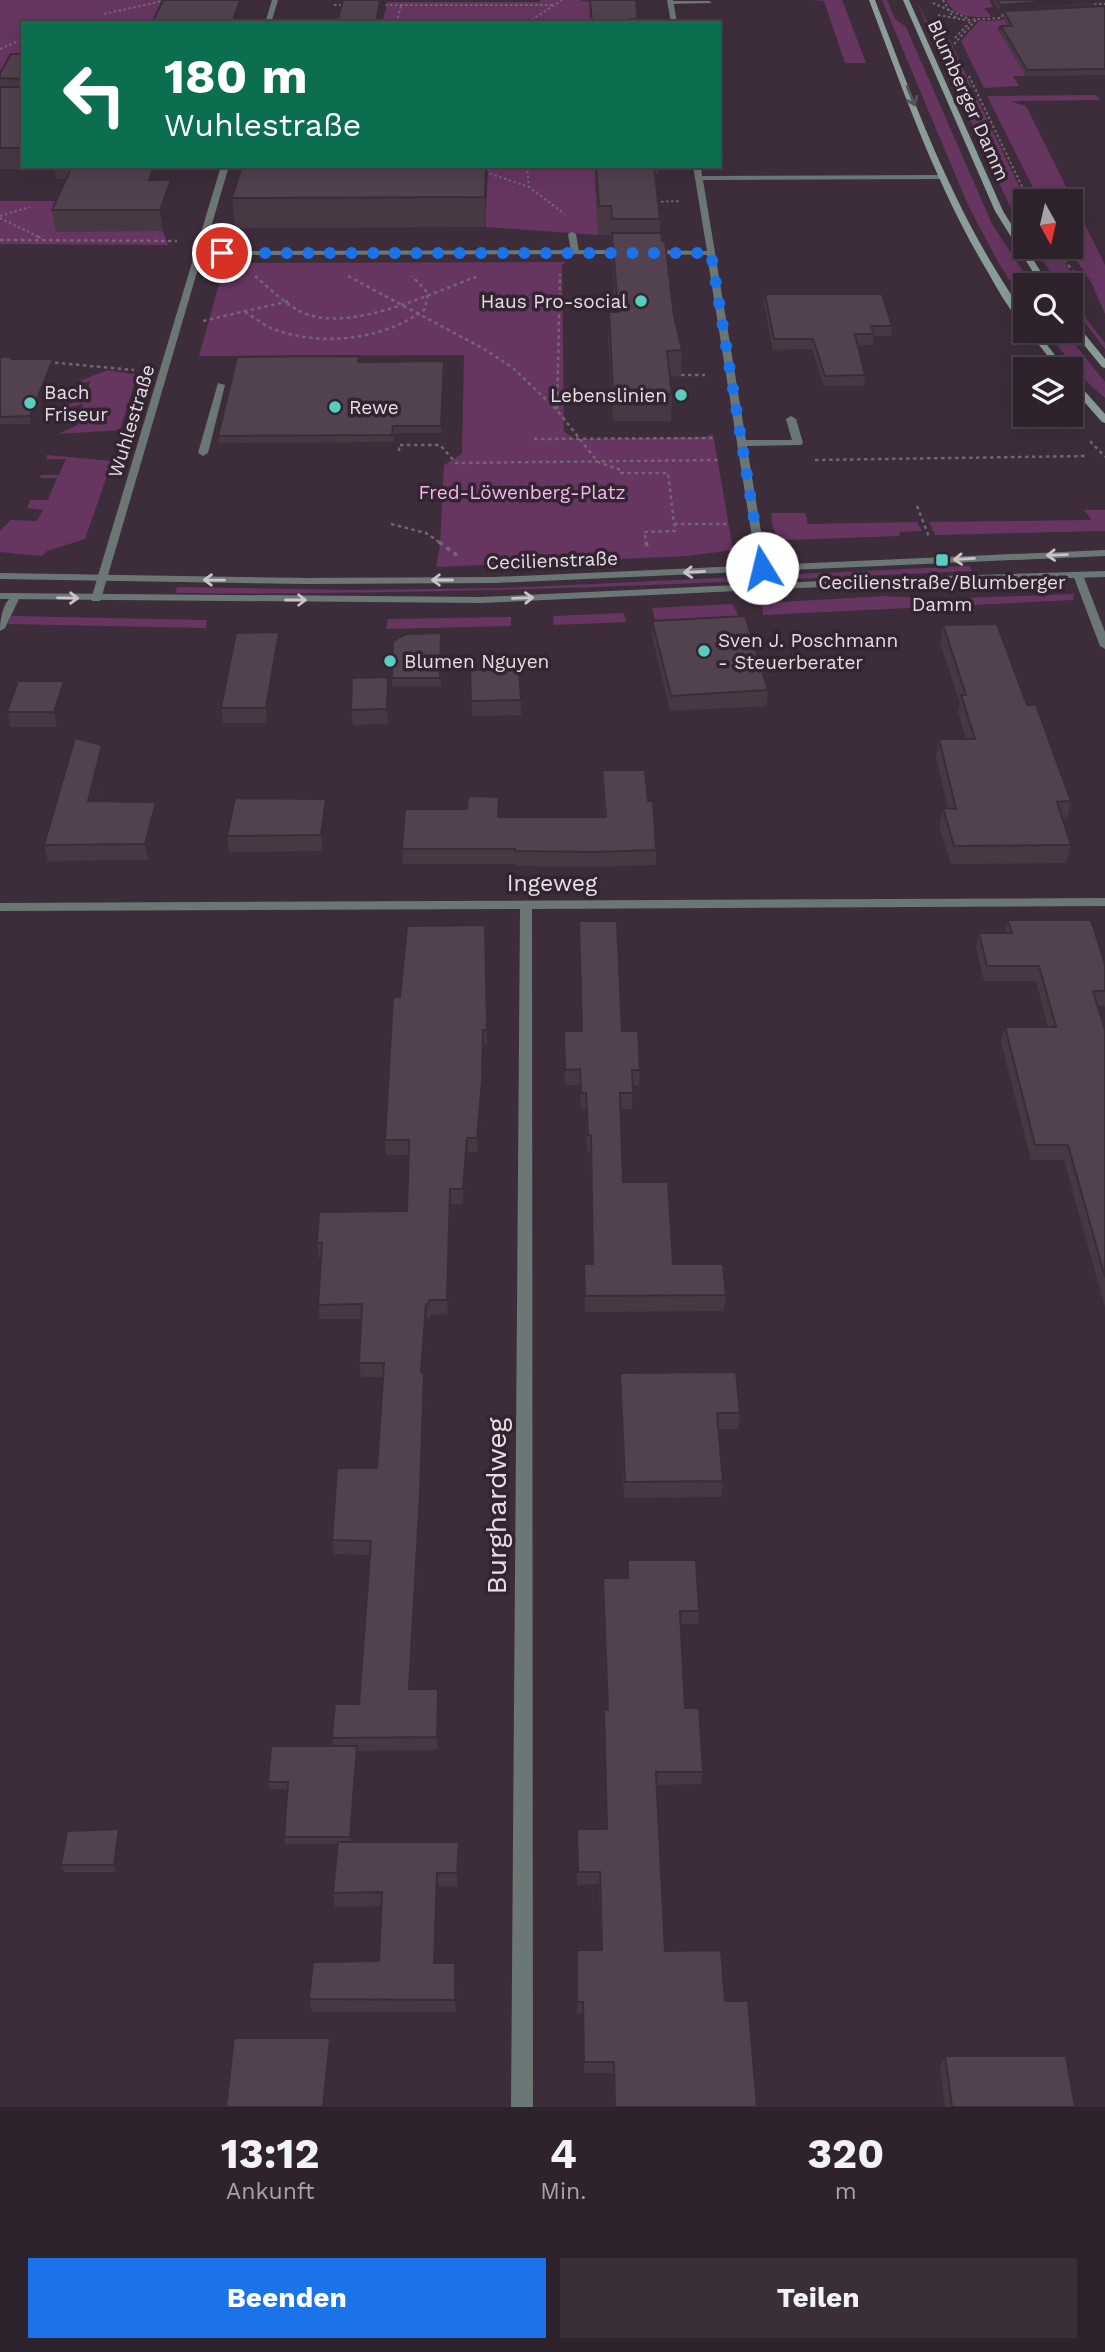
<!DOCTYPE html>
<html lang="de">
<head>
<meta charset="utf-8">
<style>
  :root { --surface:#2e222c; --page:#3a2f38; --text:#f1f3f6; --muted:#a7a4a9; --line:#493f48; --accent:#1a73e8 }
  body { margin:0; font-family:"Work Sans",sans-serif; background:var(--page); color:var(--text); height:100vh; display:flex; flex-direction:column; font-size:26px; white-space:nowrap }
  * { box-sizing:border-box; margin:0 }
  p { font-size:23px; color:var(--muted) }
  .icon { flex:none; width:38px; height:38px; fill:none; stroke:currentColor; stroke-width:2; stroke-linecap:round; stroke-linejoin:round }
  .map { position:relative; height:2107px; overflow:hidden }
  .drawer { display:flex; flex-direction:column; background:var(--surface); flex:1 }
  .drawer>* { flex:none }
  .banner { position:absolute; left:21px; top:21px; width:700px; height:147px; border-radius:0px; box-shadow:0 7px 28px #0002,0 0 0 2px var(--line); background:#0b6e4f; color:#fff; overflow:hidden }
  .needle { width:46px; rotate:172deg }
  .buttons { position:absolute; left:1013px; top:189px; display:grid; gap:14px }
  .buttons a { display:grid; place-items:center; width:70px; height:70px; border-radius:0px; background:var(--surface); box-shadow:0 7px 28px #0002,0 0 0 2px var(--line); font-size:35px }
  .pin { position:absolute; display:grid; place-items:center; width:60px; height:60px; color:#fff; margin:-30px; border:4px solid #fff; border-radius:50%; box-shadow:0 2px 7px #0007 }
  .me { position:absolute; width:77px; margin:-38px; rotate:351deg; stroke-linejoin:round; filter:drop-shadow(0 0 5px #0008) }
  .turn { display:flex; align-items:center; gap:24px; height:147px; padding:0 28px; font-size:32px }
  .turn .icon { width:91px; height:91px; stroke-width:2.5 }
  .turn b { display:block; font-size:49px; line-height:60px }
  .eta { display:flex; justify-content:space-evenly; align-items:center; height:119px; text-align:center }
  .eta b { font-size:42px; font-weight:700; line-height:49px }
  .button { display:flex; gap:14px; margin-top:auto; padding:14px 28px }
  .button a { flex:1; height:80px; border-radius:0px; background:var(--accent); color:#fff; font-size:28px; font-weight:700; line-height:80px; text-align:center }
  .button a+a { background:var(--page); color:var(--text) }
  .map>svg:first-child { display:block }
  .green { fill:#663660 }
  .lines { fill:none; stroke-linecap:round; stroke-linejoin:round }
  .path-far2 { stroke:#736571; stroke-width:2; stroke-dasharray:2.5 2.5; stroke-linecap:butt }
  .path-far1 { stroke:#736571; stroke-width:2.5; stroke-dasharray:3.5 3.5; stroke-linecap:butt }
  .path { stroke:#736571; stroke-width:3.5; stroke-dasharray:4.5 4.5; stroke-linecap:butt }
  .service { fill:#6b7775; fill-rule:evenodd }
  .minor { fill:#6b7775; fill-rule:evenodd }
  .tertiary { fill:#6b7775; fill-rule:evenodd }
  .secondary { fill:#8a9d99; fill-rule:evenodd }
  .wall { fill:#473844 }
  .shaded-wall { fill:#392e37 }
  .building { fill:#52414f; stroke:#392e37; stroke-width:2 }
  .oneway { stroke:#56545b }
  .oneway2 { stroke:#c8c4c9 }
  .route { stroke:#1a73e8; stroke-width:12; stroke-dasharray:0 21.6 }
  .poi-dot { fill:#59cebe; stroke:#332431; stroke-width:2.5 }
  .labels { text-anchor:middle; stroke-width:7; stroke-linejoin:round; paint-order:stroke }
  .far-street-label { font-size:19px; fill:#e7dde5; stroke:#332431 }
  .far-poi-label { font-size:19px; fill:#e7dde5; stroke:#332431; text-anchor:start }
  .far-park-label { font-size:19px; fill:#f8b7ee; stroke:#332431 }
  .street-label { font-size:23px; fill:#e7dde5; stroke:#332431 }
  .near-street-label { font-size:28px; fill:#e7dde5; stroke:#332431 }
</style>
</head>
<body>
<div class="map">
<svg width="1105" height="2107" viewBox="0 0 1105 2107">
  <rect width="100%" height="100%" fill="#3d2d3b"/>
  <g class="green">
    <polygon points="0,0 202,0 163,23 23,23 23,75 0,75"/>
    <polygon points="540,0 579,0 595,3 596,23 382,23 387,2 540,2"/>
    <polygon points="812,0 842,0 866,63 845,63 824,1"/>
    <polygon points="882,0 887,0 895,19 906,27 992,224 1032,285 1026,285 1025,304 998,262 968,205"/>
    <polygon points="916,0 930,27 950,40 972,88 953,83"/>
    <path d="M946 0H989L993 7 984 8 992 17C972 17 956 19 946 0Z"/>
    <polygon points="1007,15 1037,27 997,27 1026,76 1013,76 1019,86 984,88 961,41 979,21 1003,20"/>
    <polygon points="1096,95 1100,100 1010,101 1026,106 1105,265 1105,314 1092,284 1068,247 1071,247 1071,201 1040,201 987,96"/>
    <polygon points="976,96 1026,201 1025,232 1008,202 961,100"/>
    <polygon points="281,166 602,166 595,175 598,235 486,227 486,212 269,213"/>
    <polygon points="0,201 69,201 56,231 163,231 168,245 0,244"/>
    <polygon points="1034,247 1055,247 1078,283 1074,303 1105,343 1105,349 1071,304 1071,285 1059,285"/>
    <polygon points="566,262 562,265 564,432 576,439 705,437 713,434 733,550 688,556 436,567 440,546 444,465 462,454 464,355 199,356 225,263"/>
    <polygon points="1045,331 1064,331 1105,382 1105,398 1089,384"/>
    <polygon points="108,370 137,375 120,430 58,434 78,425 83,404 67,408 69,404 85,399 90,381 77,385 77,382"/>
    <polygon points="47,455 112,461 85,539 47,551 42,556 0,552 0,531 11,520 37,521 43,510 27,508 30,500 48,500 57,478 40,478 41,475 59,475 66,459 46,459"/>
    <polygon points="1084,510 1105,510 1105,531 935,535 929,522 1092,520"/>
    <path d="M771 513H805L808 524 917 522 922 531 899 532 900 536 785 540C772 536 773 526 771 513Z"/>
    <path d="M969 566 972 571C706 583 441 596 175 593L177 587 350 590 507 588Z"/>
    <polygon points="1074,594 1073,600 763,615 762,603 885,596 939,599"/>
    <polygon points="732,604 739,616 655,620 652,608"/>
    <polygon points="624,613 626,622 554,625 553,616"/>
    <polygon points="11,616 207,620 206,628 8,624"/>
    <polygon points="511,617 511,626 386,629 388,619"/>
  </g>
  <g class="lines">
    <g class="path-far2">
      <polyline points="943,0 951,14 957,18"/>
      <polyline points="933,3 967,18"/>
      <polyline points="1094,4 1105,4"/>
      <polyline points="334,5 347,5"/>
      <polyline points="380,5 554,5"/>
      <polyline points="104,14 167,0"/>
      <polyline points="938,15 966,20 1001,18 1004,13"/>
      <polyline points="396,23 401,6"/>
      <polyline points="527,23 562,0"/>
      <polyline points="955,38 971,21"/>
      <polyline points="954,44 976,20"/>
      <polyline points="0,49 23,39"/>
      <polyline points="969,76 1029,201"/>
      <polyline points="527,166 529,187 565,214"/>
      <polyline points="485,172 529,187"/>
      <polyline points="656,202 680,201"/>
      <polyline points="0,216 30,207"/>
      <polyline points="0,218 41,238"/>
    </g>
    <g class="path-far1">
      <polyline points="37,236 43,239"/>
      <polyline points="0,240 177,241"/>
      <polyline points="1057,247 1080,283 1077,300"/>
      <path d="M255 276C272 290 291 311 313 316 361 328 431 293 476 277"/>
      <polyline points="348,276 484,349 513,368 557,410 598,462 621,470 621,473 668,473 675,531 644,532 647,544"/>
      <path d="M245 312C254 317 263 325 273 329 321 347 385 340 425 309L428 293 412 276"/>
      <polyline points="203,321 289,301"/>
      <polyline points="48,362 134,370"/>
      <polyline points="681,375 705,375"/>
      <polyline points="557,409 560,274"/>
      <polyline points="534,439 716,438"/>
      <polyline points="1090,441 1105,457"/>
      <polyline points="399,451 399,445 440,445 456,463 719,460"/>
      <polyline points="815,460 1087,456"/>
      <polyline points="917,506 929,537"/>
      <polyline points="391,524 426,533 442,544"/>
      <polyline points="674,524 730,524"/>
    </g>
    <g class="path">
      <polyline points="439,542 458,556"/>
      <polyline points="646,542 648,551"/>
    </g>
    <g class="service">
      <polygon points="670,1 709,1 712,3 668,4"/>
      <polygon points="572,232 576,234 579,252 575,254 571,252 568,234"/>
      <polygon points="218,383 225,385 208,453 203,456 198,453"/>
      <polygon points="791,416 796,419 803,443 801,445 742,446 737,443 742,440 792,440 786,419"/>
      <path d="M15 594 20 597 5 628 0 631C0 618 3 601 15 594Z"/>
    </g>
    <g class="minor">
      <polygon points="272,0 278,0 271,23 265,23"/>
      <polygon points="667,0 673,0 677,23 671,23"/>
      <polygon points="221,166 229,166 204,251 629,250 633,252 629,254 202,255 101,599 100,601 92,601 91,599"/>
      <polygon points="693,166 701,166 702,176 943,175 947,177 943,179 703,180 767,568 762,571 757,568 707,255 649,254 645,252 649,250 707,251"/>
      <polygon points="1078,572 1083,575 1105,632 1105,649 1100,646 1073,575"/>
      <polygon points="1105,898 1105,906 532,909 533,2107 511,2107 520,909 0,911 0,903"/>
    </g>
    <g class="tertiary">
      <polygon points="1105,550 1105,556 494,583 306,584 0,579 0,573 306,578 494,577"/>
      <polygon points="1105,571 1105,577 909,583 481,603 0,599 0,593 481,597 909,577"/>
    </g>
    <g class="secondary">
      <path d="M869 0H875C917 110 957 220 1026 316V325C1011 315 998 290 989 274 937 188 904 93 869 0Z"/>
      <polygon points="903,0 909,0 1003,211 1049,285 1041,285 995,211"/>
      <polygon points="1071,320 1074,321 1105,359 1105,368 1102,367 1071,329"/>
      <polygon points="1028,331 1036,331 1066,369 1058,369"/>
      <polygon points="1071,378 1074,379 1105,414 1105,423 1102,422 1071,387"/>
    </g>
  </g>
  <g class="wall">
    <polygon points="589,0 636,0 638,23 590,23"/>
    <polygon points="993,0 1105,0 1105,3 999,11"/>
    <polygon points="1105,6 1105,75 1026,76 1000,32 1001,26 1008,26 1003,17 1004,11"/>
    <polygon points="23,54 23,166 165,166 160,180 174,201 163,231 56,232 52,210 66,179 56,179 54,169 0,169 0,73"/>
    <polygon points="242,166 488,166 485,227 235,228 232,198"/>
    <polygon points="594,166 658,166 658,174 655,174 660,219 660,233 674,316 682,350 681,376 670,377 672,394 671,421 613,421 608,338 609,312 615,312 612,248 610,235 598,235"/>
    <polygon points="765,294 892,326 891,336 874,336 873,345 857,345 865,375 864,386 824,386 812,349 773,350 764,304"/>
    <polygon points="359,356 359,362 445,368 441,433 394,433 393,442 219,443 218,436"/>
    <polygon points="0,357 13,357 14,359 54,366 31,424 0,424"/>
    <polygon points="652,621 768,690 767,706 670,711 652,636"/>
    <polygon points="943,625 1027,705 1071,801 1067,819 1062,819 1071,845 1066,863 951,864 939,827 943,808 948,809 936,757 939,739 966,739 958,712 960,703 940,643"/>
    <polygon points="441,641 441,686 392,686 392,678"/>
    <polygon points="281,647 267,723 223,723 221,708"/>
    <polygon points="470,670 521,700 521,715 472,716"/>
    <polygon points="388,677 389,692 388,724 353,725 351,710"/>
    <polygon points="67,696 57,727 11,727 7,712"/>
    <polygon points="104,760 95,801 159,818 148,860 48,861 44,845"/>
    <polygon points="602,770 648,801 656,850 656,865 595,867 516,866 516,864 403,864 402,849 499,817 604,817 602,785"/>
    <polygon points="326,799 328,814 323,851 229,852 227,836"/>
    <polygon points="1008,920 1105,964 1105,1006 1098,1006 1105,1030 1105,1307 1064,1160 1031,1160 1001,1042 1005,1027 1048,1027 1036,981 984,981 976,948 979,933 1005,933"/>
    <polygon points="579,921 622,1031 640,1070 639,1086 633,1086 632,1109 620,1109 623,1182 673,1264 726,1295 724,1311 585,1312 584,1264 593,1264 590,1151 587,1151 586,1109 581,1109 580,1085 565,1085 564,1031 581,1031"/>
    <polygon points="485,925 487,1045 483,1045 483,1097 478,1152 468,1152 463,1204 451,1204 448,1314 430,1315 430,1318 427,1318 423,1372 424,1372 425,1386 421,1507 411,1689 439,1703 438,1750 358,1751 351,1842 459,1842 460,1855 458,1887 438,1886 436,1963 457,1976 456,2012 312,2012 309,1999 379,1961 382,1906 335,1907 333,1893 338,1844 285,1844 284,1837 287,1789 270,1789 268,1782 333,1746 332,1738 359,1704 370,1555 334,1554 332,1540 377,1468 383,1377 361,1377 359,1363 361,1319 320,1319 318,1305 321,1258 319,1258 317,1243 407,1211 409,1155 386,1155 385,1140 400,997"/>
    <polygon points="620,1373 740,1413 738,1429 718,1429 723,1481 721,1497 624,1498 620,1389"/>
    <polygon points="628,1560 699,1611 698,1624 681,1624 685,1708 703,1772 701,1784 656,1785 665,1951 725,2001 757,2107 614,2107 613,2073 584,2073 583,2013 577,2014 577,1950 601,1950 599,1884 577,1885 577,1829 606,1829 604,1722 604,1709 607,1709 603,1578 627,1578"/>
    <polygon points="119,1829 121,1836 116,1872 64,1872 61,1865"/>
    <polygon points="945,2056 1075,2107 945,2107 940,2068"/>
  </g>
  <g class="shaded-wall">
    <polygon points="240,0 248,0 240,23 232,23"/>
    <polygon points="380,0 385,0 386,7 382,23 376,23"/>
    <polygon points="1064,0 1105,0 1105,2 999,11 1000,5"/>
    <polygon points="154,166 165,166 152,201 149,180"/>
    <polygon points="486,166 488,166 485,227 485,197"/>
    <polygon points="171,180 174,201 163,231 160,210"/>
    <polygon points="53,359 54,366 31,424 30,416"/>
    <polygon points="279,632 281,647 267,723 266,708"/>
    <polygon points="388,677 389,692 388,724 387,709"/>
    <polygon points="64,681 67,696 57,727 54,712"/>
    <polygon points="102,745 104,760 91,816 88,801"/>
    <polygon points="326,799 328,814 323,851 321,835"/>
    <polygon points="156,802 159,818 148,860 145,844"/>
    <polygon points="2,932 6,947 0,965 0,938"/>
    <polygon points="483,1030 483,1097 478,1152 477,1138"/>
    <polygon points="467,1138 468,1152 463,1204 463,1189"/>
    <polygon points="450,1189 451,1204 448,1314 447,1300"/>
    <polygon points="426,1304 427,1318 422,1386 421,1372"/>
    <polygon points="424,1372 425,1386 421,1507 410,1702 409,1689"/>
    <polygon points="438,1689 439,1703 438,1750 437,1737"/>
    <polygon points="357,1746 358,1753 351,1844 350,1837"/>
    <polygon points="119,1829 121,1836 116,1872 114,1865"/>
    <polygon points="459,1842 460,1855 458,1887 457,1873"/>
    <polygon points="437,1873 438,1886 436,1976 434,1963"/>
    <polygon points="455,1963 457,1976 456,2012 455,2000"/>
    <polygon points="330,2038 331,2045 325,2107 323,2107"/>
  </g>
  <g class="building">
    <polygon points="163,0 240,0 232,23 152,23"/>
    <polygon points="343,0 380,0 376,23 337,23"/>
    <polygon points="590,0 636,0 638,19 631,19 632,23 592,23"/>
    <polygon points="997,0 1064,0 1000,5"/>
    <polygon points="1105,6 1105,69 1027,70 1001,26 1012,26 1004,11"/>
    <polygon points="11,54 23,54 23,148 0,148 0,87 21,87 20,79 0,78 0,73"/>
    <polygon points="72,166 154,166 149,180 171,180 160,210 52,210"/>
    <polygon points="242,166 486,166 485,197 232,198"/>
    <polygon points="596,166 654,166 660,219 612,219 611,206 599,206"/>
    <polygon points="612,233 661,233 662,241 665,241 674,316 682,350 667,351 672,394 613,394 609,312 618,312"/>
    <polygon points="765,294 882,294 892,326 871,326 874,334 855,334 865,375 825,376 813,339 774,339"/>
    <polygon points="359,356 358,362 444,361 441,426 393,426 392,435 218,436 237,357"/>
    <polygon points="0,357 13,357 12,359 53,359 30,416 0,417"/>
    <polygon points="745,616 768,690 671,696 652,621"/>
    <polygon points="997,624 1027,705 1036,705 1071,801 1057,802 1071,845 954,846 943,808 956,809 939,739 975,739 961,695 966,695 943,625"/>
    <polygon points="279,632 266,708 221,708 236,633"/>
    <polygon points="441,633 440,678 392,678 393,641 406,634"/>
    <polygon points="519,669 521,700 471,701 470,670"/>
    <polygon points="388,677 387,709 351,710 352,678"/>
    <polygon points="18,681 64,681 54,712 7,712"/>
    <polygon points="75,738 102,745 88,801 156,802 145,844 44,845"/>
    <polygon points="602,770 645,770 648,801 653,801 656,850 595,852 515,851 515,849 402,849 405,809 467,809 468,796 499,797 498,817 606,817"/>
    <polygon points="235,798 326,799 321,835 227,836"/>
    <polygon points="1008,920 1091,920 1105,964 1105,991 1093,991 1105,1030 1105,1277 1068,1145 1035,1145 1005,1027 1056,1027 1039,966 987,966 979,933 1012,933"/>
    <polygon points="579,921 617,921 622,1031 638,1031 640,1070 632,1070 633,1093 620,1093 623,1182 668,1182 673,1264 723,1264 726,1295 585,1296 584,1264 593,1264 591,1135 588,1135 586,1093 581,1093 580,1069 565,1070 564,1031 582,1031"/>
    <polygon points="485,925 487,1030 483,1030 482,1082 477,1138 467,1138 463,1189 450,1189 447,1300 429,1300 429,1304 426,1304 421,1372 424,1372 420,1493 409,1689 438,1689 437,1737 332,1738 335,1704 359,1704 371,1541 332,1540 337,1468 377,1468 384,1363 359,1363 362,1304 318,1305 322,1243 317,1243 319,1212 407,1211 409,1140 385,1140 393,997 400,997 407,926"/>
    <polygon points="736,1372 740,1413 717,1413 723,1481 625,1482 620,1373"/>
    <polygon points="628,1560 696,1560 699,1611 680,1611 685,1708 699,1708 703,1772 656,1772 665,1951 721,1950 725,2001 748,2001 757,2107 615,2107 614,2062 584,2062 583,2002 577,2002 577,1950 602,1950 600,1872 578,1872 577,1829 607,1829 604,1709 608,1710 603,1578 628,1578"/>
    <polygon points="271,1746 357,1746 350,1837 284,1837 288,1782 268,1782"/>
    <polygon points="119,1829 114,1865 61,1865 67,1831"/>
    <polygon points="338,1842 459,1842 457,1873 437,1873 434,1963 455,1963 455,2000 309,1999 313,1962 379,1961 382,1892 333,1893"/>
    <polygon points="234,2038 330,2038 323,2107 226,2107"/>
    <polygon points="945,2056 1066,2056 1075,2107 952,2107"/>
  </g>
  <defs><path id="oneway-shaft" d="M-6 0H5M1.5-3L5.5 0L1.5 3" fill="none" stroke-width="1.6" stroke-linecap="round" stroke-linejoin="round" transform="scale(1.75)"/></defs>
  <use class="oneway" href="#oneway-shaft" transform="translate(911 96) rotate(68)"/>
  <g class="oneway2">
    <use href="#oneway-shaft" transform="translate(1057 555) rotate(178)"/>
    <use href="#oneway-shaft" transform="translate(964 559) rotate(177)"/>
    <use href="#oneway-shaft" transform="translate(694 572) rotate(177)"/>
    <use href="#oneway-shaft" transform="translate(214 580) rotate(-179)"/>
    <use href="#oneway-shaft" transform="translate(442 580) rotate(180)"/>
    <use href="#oneway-shaft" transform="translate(68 598) rotate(1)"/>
    <use href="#oneway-shaft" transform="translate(523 598) rotate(-2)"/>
    <use href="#oneway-shaft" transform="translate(296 600)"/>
  </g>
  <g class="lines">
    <polyline class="route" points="222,253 711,253 762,568"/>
  </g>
  <g class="poi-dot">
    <circle cx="641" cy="301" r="7"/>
    <circle cx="681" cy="395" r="7"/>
    <circle cx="30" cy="403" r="7"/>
    <circle cx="335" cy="407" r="7"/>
    <rect x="935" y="553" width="14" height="14" rx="3.5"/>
    <circle cx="704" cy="651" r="7"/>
    <circle cx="390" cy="661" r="7"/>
  </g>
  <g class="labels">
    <g class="far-street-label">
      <text transform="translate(969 100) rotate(66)" y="7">Blumberger Damm</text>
      <text transform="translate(131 421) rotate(-73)" y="7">Wuhlestraße</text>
      <text transform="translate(552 560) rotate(-2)" y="7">Cecilienstraße</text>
    </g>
    <g class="far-poi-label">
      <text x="627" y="308" text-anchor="end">Haus Pro-social</text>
      <text x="44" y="399">Bach<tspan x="44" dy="22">Friseur</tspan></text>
      <text x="667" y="402" text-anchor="end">Lebenslinien</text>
      <text x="349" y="414">Rewe</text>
      <text x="942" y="589" text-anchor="middle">Cecilienstraße/Blumberger<tspan x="942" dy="22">Damm</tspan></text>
      <text x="718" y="647">Sven J. Poschmann<tspan x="718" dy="22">- Steuerberater</tspan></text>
      <text x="404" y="668">Blumen Nguyen</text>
    </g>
    <g class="far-park-label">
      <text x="522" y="499">Fred-Löwenberg-Platz</text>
    </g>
    <g class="street-label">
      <text x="552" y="891">Ingeweg</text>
    </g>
    <g class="near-street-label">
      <text transform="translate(496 1506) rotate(-90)" y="10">Burghardweg</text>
    </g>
  </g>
</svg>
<div class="buttons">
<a><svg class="needle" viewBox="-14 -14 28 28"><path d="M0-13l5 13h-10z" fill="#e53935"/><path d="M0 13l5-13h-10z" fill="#a7a4a9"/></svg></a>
<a><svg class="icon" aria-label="search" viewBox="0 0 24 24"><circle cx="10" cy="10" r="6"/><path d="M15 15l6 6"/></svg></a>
<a><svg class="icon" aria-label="layers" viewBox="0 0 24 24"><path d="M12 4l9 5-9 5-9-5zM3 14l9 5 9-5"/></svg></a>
</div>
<div class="pin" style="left:222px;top:253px;background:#d93025"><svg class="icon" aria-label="arrive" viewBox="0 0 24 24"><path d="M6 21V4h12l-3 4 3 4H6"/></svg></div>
<svg class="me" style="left:762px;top:568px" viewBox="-20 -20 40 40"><circle r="19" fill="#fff"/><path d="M0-13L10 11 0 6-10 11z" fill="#1a73e8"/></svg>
<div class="banner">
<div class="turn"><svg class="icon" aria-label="left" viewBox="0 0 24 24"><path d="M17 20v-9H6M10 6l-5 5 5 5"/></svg><div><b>180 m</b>Wuhlestraße</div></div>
</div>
</div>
<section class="drawer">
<div class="eta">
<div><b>13:12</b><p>Ankunft</p></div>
<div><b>4</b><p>Min.</p></div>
<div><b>320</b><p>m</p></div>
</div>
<div class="button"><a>Beenden</a><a>Teilen</a></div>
</section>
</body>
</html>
